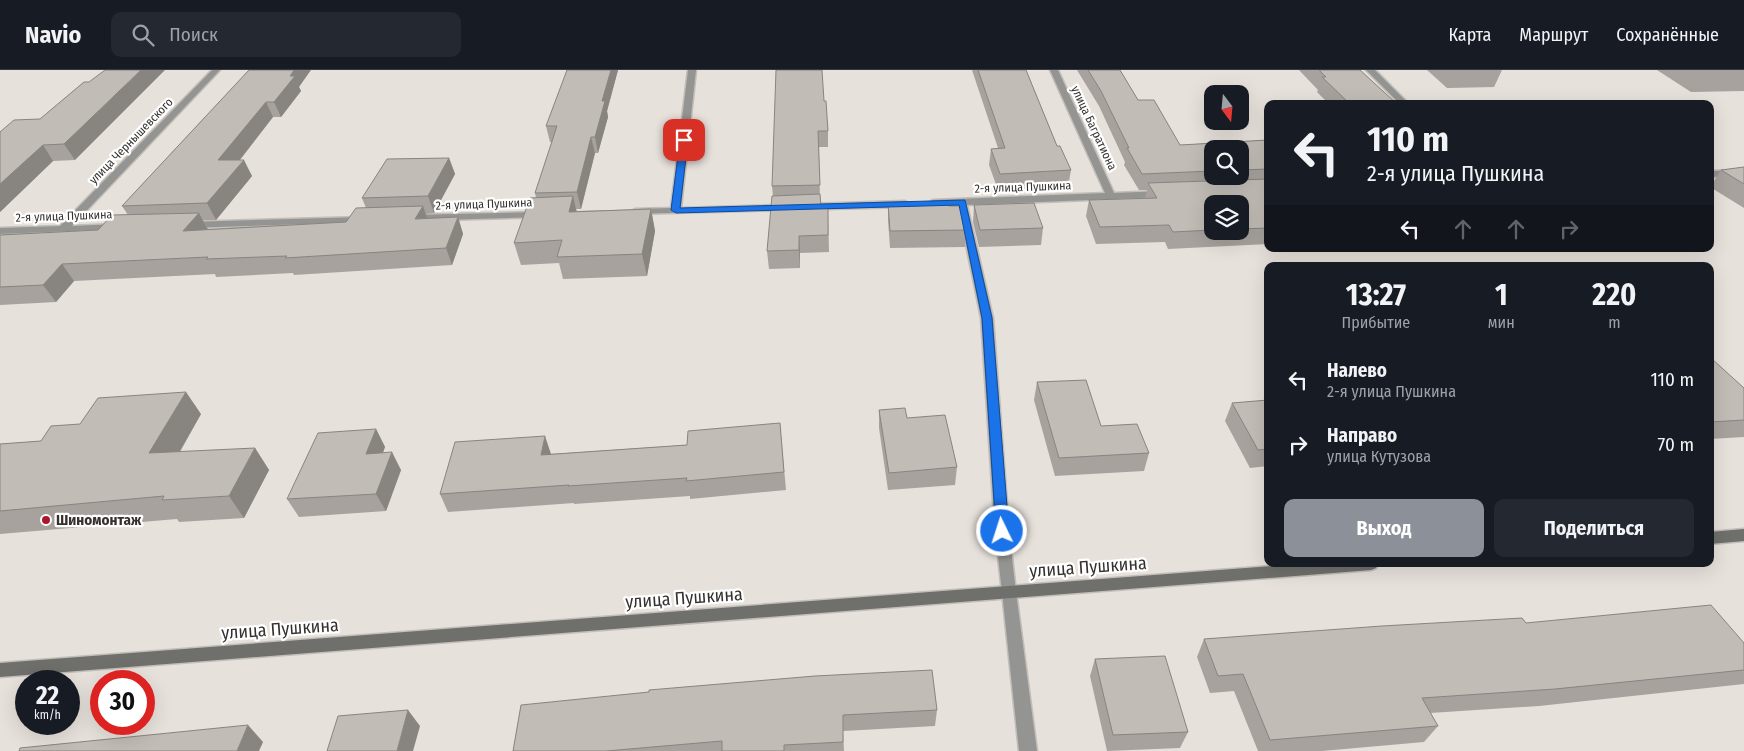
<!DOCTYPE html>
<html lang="ru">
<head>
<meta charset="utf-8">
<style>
  :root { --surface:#171b24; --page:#242831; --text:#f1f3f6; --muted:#9ea1a6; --line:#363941; --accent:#8c9099 }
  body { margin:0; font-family:"Fira Sans Condensed",sans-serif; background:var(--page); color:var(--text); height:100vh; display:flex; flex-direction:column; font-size:19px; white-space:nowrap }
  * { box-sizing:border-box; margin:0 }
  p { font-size:16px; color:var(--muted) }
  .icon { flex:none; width:28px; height:28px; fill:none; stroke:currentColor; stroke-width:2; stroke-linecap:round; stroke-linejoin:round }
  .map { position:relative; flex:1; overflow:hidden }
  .drawer { position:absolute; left:1264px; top:192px; width:450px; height:305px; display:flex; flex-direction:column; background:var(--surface); border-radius:10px; box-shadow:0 5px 20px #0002 }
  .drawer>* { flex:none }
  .guide { position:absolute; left:1264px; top:30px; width:450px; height:152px; border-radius:10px; box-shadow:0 5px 20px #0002; background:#171b24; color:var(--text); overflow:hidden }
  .needle { width:32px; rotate:164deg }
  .controls { position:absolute; left:1204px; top:15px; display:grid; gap:10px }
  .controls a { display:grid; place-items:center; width:45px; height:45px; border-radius:10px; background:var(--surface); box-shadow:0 5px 20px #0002; font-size:25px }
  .speed { position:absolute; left:15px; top:600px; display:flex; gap:10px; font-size:25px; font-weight:700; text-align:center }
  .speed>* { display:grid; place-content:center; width:65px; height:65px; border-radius:50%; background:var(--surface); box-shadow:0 5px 20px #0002; line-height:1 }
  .speed small { font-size:12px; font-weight:400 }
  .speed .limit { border:8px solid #d22; background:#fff; color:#111 }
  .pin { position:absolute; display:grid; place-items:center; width:42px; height:42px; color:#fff; margin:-21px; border-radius:10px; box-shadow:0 2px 8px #0006 }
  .me { position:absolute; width:55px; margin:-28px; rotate:356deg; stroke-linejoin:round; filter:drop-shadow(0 0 4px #0008) }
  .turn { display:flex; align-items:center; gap:18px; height:105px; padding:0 20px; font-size:22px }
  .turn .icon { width:65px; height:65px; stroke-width:2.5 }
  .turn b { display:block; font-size:35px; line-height:42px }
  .lanes { display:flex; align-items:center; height:48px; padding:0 20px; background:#0003; justify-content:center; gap:25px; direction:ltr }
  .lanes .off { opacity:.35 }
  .eta { display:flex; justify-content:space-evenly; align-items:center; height:85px; text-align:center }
  .eta b { font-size:30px; font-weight:700; line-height:35px }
  .action { display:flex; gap:10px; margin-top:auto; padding:10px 20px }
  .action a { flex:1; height:58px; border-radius:10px; background:var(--accent); color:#fff; font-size:20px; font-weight:700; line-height:58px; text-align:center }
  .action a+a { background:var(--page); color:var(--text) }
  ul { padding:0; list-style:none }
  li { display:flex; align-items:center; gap:15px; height:65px; padding:0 20px }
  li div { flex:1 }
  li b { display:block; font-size:19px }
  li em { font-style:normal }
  header { display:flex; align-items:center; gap:30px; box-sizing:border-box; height:70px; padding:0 25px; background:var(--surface); border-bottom:1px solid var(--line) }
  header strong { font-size:24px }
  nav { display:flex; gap:28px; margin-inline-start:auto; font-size:18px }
  .search { width:350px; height:45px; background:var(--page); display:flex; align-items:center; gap:12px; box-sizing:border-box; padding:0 18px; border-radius:10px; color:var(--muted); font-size:19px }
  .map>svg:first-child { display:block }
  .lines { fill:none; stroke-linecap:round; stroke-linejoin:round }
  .lane-casing { stroke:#c3beb9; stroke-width:3 }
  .street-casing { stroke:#c3beb9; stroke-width:3 }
  .secondary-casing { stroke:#c3beb9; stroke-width:3 }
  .lane { fill:#949592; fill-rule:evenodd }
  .street { fill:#949592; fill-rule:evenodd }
  .secondary { fill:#6f706b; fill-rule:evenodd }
  .wall { fill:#a7a29d; fill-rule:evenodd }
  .shaded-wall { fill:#88847f }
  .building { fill:#c2bcb6; stroke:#88847f }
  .route { fill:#1a73e8; stroke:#114b97 }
  .poi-dot { fill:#ab162c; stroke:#fff; stroke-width:2 }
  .labels { text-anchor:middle; stroke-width:4.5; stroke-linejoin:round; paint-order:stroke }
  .far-street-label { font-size:12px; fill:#34312f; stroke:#fff }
  .poi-label { font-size:15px; font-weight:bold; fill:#34312f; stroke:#fff; text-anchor:start }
  .near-street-label { font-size:18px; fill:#34312f; stroke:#fff }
</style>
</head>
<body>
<header>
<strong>Navio</strong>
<div class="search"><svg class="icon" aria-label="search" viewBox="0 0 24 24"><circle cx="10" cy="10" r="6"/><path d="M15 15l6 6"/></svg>Поиск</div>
<nav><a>Карта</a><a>Маршрут</a><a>Сохранённые</a></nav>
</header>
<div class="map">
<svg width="1744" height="681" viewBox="0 0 1744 681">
  <rect width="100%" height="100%" fill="#e7e1db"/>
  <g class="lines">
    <g class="lane-casing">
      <polygon id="lane" points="1009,516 1014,518 1016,522 1037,681 1019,681 1002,522 1004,518"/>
    </g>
    <g class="street-casing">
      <g id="street">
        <polygon points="212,0 220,0 72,156 116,154 120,155 120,159 0,164 0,158 60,156"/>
        <polygon points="688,0 696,0 681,138 905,131 910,134 905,137 632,144 630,142 635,139 671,138"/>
        <polygon points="1050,0 1058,0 1114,123 1163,121 1168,124 1163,127 967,135 993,248 1009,461 1016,522 1014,526 1009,528 1004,526 1002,522 995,461 981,248 958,135 933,136 928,133 933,130 1105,123"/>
        <polygon points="1366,0 1375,0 1409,34 1400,34"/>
        <polygon points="1744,100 1744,106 1710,107 1710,101"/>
        <polygon points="540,142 543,143 543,147 410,151 405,148 410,145"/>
        <polygon points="363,147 368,150 367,152 188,158 183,155 188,152"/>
      </g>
    </g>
    <g class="secondary-casing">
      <g id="secondary">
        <polygon points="1744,459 1744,471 1710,474 1710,462"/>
        <polygon points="1297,494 1378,494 1376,498 1371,500 0,607 0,593"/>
      </g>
    </g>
    <use href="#lane" class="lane"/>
    <use href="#street" class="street"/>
    <use href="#secondary" class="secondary"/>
  </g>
  <g class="wall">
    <polygon points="249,0 299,17 301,21 281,47 273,47 240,90 252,106 216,150 203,150 208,159 346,152 366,138 362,128 449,88 455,104 434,143 425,144 427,149 458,147 463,164 452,195 294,205 293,203 216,207 215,204 74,211 56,232 0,235 0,165 98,160 128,145 122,136"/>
    <polygon points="618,0 607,41 608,47 598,83 595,83 581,139 576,139 577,141 651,139 655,161 647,206 563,209 559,193 521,195 514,173 536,128 535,123 552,72 550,72 546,56"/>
    <polygon points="972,0 1026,0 1057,76 1071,100 1068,117 998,120 989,95 991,79 998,78"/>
    <path d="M1077 0H1120L1138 30 1180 75 1268 70V174L1168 179 1165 172 1096 174 1086 146 1089 130 1145 128 1147 120H1139L1124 95 1125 92 1099 36ZM1212 79H1240V106H1212ZM1212 134H1240V161H1212Z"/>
    <polygon points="1299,0 1360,0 1397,34 1329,34 1317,22 1318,20"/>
    <polygon points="1427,0 1502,0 1494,17 1447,18"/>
    <polygon points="1657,0 1744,0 1744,21 1691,22"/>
    <polygon points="84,12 75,90 53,91 0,142 0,62 40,49"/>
    <polygon points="824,31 828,61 828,77 819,77 820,132 821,136 828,136 829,182 800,183 800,198 769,199 767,181 773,126 772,116"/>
    <polygon points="1744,97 1744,138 1710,117 1721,100"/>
    <polygon points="888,133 949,136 966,160 965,177 890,178 888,150"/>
    <polygon points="974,135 1043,158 1041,175 979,177 973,152"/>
    <polygon points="1710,289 1744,318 1744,367 1710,369"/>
    <polygon points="1037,312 1101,356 1149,383 1144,401 1055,406 1034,330"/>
    <polygon points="1268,330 1268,396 1250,398 1225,351 1232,333"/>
    <polygon points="879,340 907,348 957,397 955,415 888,420 879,358"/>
    <polygon points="201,344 180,382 255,378 269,400 244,448 179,452 177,449 0,464 0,374 41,371"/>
    <polygon points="780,353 786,420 690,429 690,426 574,434 574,433 448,442 440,424 551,384 687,375"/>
    <polygon points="376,359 385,377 383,382 401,400 386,441 299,447 287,429"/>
    <polygon points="1526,553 1744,573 1744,614 1539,636 1430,643 1438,656 1424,672 1322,681 1258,681 1234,621 1210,623 1197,587 1204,569"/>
    <polygon points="1095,589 1188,662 1180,678 1107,681 1090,606"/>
    <polygon points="521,635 937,640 935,656 843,661 844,681 513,681"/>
  </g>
  <g class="shaded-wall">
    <polygon points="141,0 165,0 75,90 64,74"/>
    <polygon points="294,0 311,0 299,17 301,21 281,47 274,32"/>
    <polygon points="611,0 618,0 607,41 608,47 598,83 595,67 602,31"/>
    <polygon points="266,32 273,47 227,106 218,90"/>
    <polygon points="591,67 595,83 581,139 577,122"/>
    <polygon points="43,75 53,91 0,142 0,114"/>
    <polygon points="449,88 455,104 434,143 428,126"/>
    <polygon points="244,90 252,106 216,150 207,133"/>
    <polygon points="573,126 578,148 569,142"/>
    <polygon points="423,136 429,153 415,149"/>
    <polygon points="651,139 655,161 647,206 642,184"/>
    <polygon points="199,143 208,160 183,161"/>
    <polygon points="458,147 463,164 452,195 446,178"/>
    <polygon points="799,166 800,183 800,198 799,180"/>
    <polygon points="62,194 74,211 56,232 43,215"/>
    <polygon points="186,322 201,344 166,405 149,383"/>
    <polygon points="376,359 385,377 376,401 366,384"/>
    <polygon points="545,366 551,384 547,403 541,385"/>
    <polygon points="255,378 269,400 244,448 229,426"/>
    <polygon points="392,382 401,400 386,441 376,424"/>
    <polygon points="408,640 420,656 413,681 397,681"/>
    <polygon points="248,655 263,672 259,681 237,681"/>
  </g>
  <g class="building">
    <polygon points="105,0 141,0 64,74 43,75 0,114 0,62 14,50 40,49 84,12 89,12"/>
    <polygon points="249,0 294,0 290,6 295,6 274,32 266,32 218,90 244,90 207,133 122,136"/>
    <polygon points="567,0 611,0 602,31 605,31 595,67 591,67 577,122 535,123 557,56 546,56"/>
    <polygon points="776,0 822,0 824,31 826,31 828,61 818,61 820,115 772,116"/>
    <polygon points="978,0 1026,0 1057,76 1060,76 1071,100 1000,104 991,79 1005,78"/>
    <polygon points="1088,0 1120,0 1138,30 1154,30 1180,75 1268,70 1268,99 1240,100 1240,79 1212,79 1212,101 1142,104 1127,78 1129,78 1101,21"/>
    <polygon points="1319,0 1360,0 1397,34 1350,34 1322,7 1326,7"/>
    <polygon points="449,88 428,126 362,128 387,89"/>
    <polygon points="1744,97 1744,114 1721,100"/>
    <polygon points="1268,109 1268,158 1240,159 1240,134 1212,134 1212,160 1173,162 1169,155 1100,157 1089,130 1157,128 1148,113"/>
    <polygon points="820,124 821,136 828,136 828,165 799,166 799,180 767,181 772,126"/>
    <polygon points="573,126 569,142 651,139 642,184 557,187 562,170 514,173 530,128"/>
    <polygon points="888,133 948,133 949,136 961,136 966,160 890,161"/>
    <polygon points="1034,133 1043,158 980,160 974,135"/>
    <polygon points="423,136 415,149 458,147 446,178 285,188 287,186 206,189 208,187 62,194 43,215 0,217 0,165 98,160 112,145 199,143 183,161 346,152 356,138"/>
    <polygon points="1710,289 1712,289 1744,318 1744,350 1710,352"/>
    <polygon points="1086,310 1101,356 1137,354 1149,383 1059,388 1037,312"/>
    <polygon points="186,322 149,383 255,378 229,426 162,430 164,426 0,441 0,374 41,371 51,356 80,354 98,328"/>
    <polygon points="1268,330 1268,379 1258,380 1232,333"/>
    <polygon points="905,338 907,348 945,345 957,397 889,403 879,340"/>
    <polygon points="780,353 784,402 686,411 687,408 568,416 569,415 440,424 455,372 545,366 541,385 687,375 688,361"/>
    <polygon points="376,359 366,384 392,382 376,424 287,429 318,363"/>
    <polygon points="1711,535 1744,573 1744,600 1555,619 1422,628 1438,656 1270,670 1243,604 1218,606 1204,569 1382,556 1522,548 1526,553"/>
    <polygon points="1165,586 1188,662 1113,665 1095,589"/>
    <polygon points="932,600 937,640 843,645 843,672 784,675 784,681 722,681 722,671 606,681 513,681 521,635 649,622 649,620 815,606"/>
    <polygon points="408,640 397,681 327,681 338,646"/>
    <polygon points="248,655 237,681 19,681 20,678"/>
  </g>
  <polygon class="route" points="684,68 688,70 680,138 965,130 992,248 1009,461 1007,464 998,464 996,461 982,248 959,135 676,143 671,140 680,70"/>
  <circle class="poi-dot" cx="46" cy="450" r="5"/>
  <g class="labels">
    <g class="far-street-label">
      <text transform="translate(1094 58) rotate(65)" y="4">улица Багратиона</text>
      <text transform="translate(131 71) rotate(-46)" y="4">улица Чернышевского</text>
      <text transform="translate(1023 117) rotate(-2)" y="4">2-я улица Пушкина</text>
      <text transform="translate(484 134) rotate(-2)" y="4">2-я улица Пушкина</text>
      <text transform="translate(64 146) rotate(-2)" y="4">2-я улица Пушкина</text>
    </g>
    <g class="poi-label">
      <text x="56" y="455">Шиномонтаж</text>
    </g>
    <g class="near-street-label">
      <text transform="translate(1088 497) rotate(-4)" y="6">улица Пушкина</text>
      <text transform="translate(684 528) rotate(-4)" y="6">улица Пушкина</text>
      <text transform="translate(280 559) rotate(-4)" y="6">улица Пушкина</text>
    </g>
  </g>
</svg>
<div class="controls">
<a><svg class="needle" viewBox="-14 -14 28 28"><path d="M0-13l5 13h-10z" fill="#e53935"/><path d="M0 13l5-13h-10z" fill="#9ea1a6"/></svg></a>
<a><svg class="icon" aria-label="search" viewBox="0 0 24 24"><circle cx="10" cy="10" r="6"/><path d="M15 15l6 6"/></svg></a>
<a><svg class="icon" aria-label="layers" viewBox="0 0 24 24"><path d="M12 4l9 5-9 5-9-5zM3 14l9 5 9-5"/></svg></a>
</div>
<div class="speed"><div>22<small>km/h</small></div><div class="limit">30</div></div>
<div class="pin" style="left:684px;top:70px;background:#d93025"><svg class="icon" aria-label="arrive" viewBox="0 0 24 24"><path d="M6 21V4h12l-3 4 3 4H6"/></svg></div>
<svg class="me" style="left:1002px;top:461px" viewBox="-20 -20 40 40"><circle r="17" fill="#1a73e8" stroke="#fff" stroke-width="3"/><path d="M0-11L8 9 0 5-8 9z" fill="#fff"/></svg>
<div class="guide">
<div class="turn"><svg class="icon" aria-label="left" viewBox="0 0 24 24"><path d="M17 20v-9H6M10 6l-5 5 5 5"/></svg><div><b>110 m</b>2-я улица Пушкина</div></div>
<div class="lanes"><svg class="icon" aria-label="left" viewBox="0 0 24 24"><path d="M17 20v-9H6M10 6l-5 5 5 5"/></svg><svg class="icon off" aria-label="ahead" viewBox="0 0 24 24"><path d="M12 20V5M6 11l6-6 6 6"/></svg><svg class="icon off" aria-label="ahead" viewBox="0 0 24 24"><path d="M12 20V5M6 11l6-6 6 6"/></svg><svg class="icon off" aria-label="right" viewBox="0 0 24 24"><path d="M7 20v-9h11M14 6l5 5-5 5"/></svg></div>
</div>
<section class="drawer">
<div class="eta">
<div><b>13:27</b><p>Прибытие</p></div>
<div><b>1</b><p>мин</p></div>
<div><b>220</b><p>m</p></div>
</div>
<ul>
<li><svg class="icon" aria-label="left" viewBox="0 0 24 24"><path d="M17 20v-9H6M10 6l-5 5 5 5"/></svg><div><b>Налево</b><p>2-я улица Пушкина</p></div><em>110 m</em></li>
<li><svg class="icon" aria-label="right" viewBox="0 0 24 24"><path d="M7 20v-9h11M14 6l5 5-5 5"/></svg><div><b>Направо</b><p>улица Кутузова</p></div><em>70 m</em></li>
</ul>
<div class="action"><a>Выход</a><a>Поделиться</a></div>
</section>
</div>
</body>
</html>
